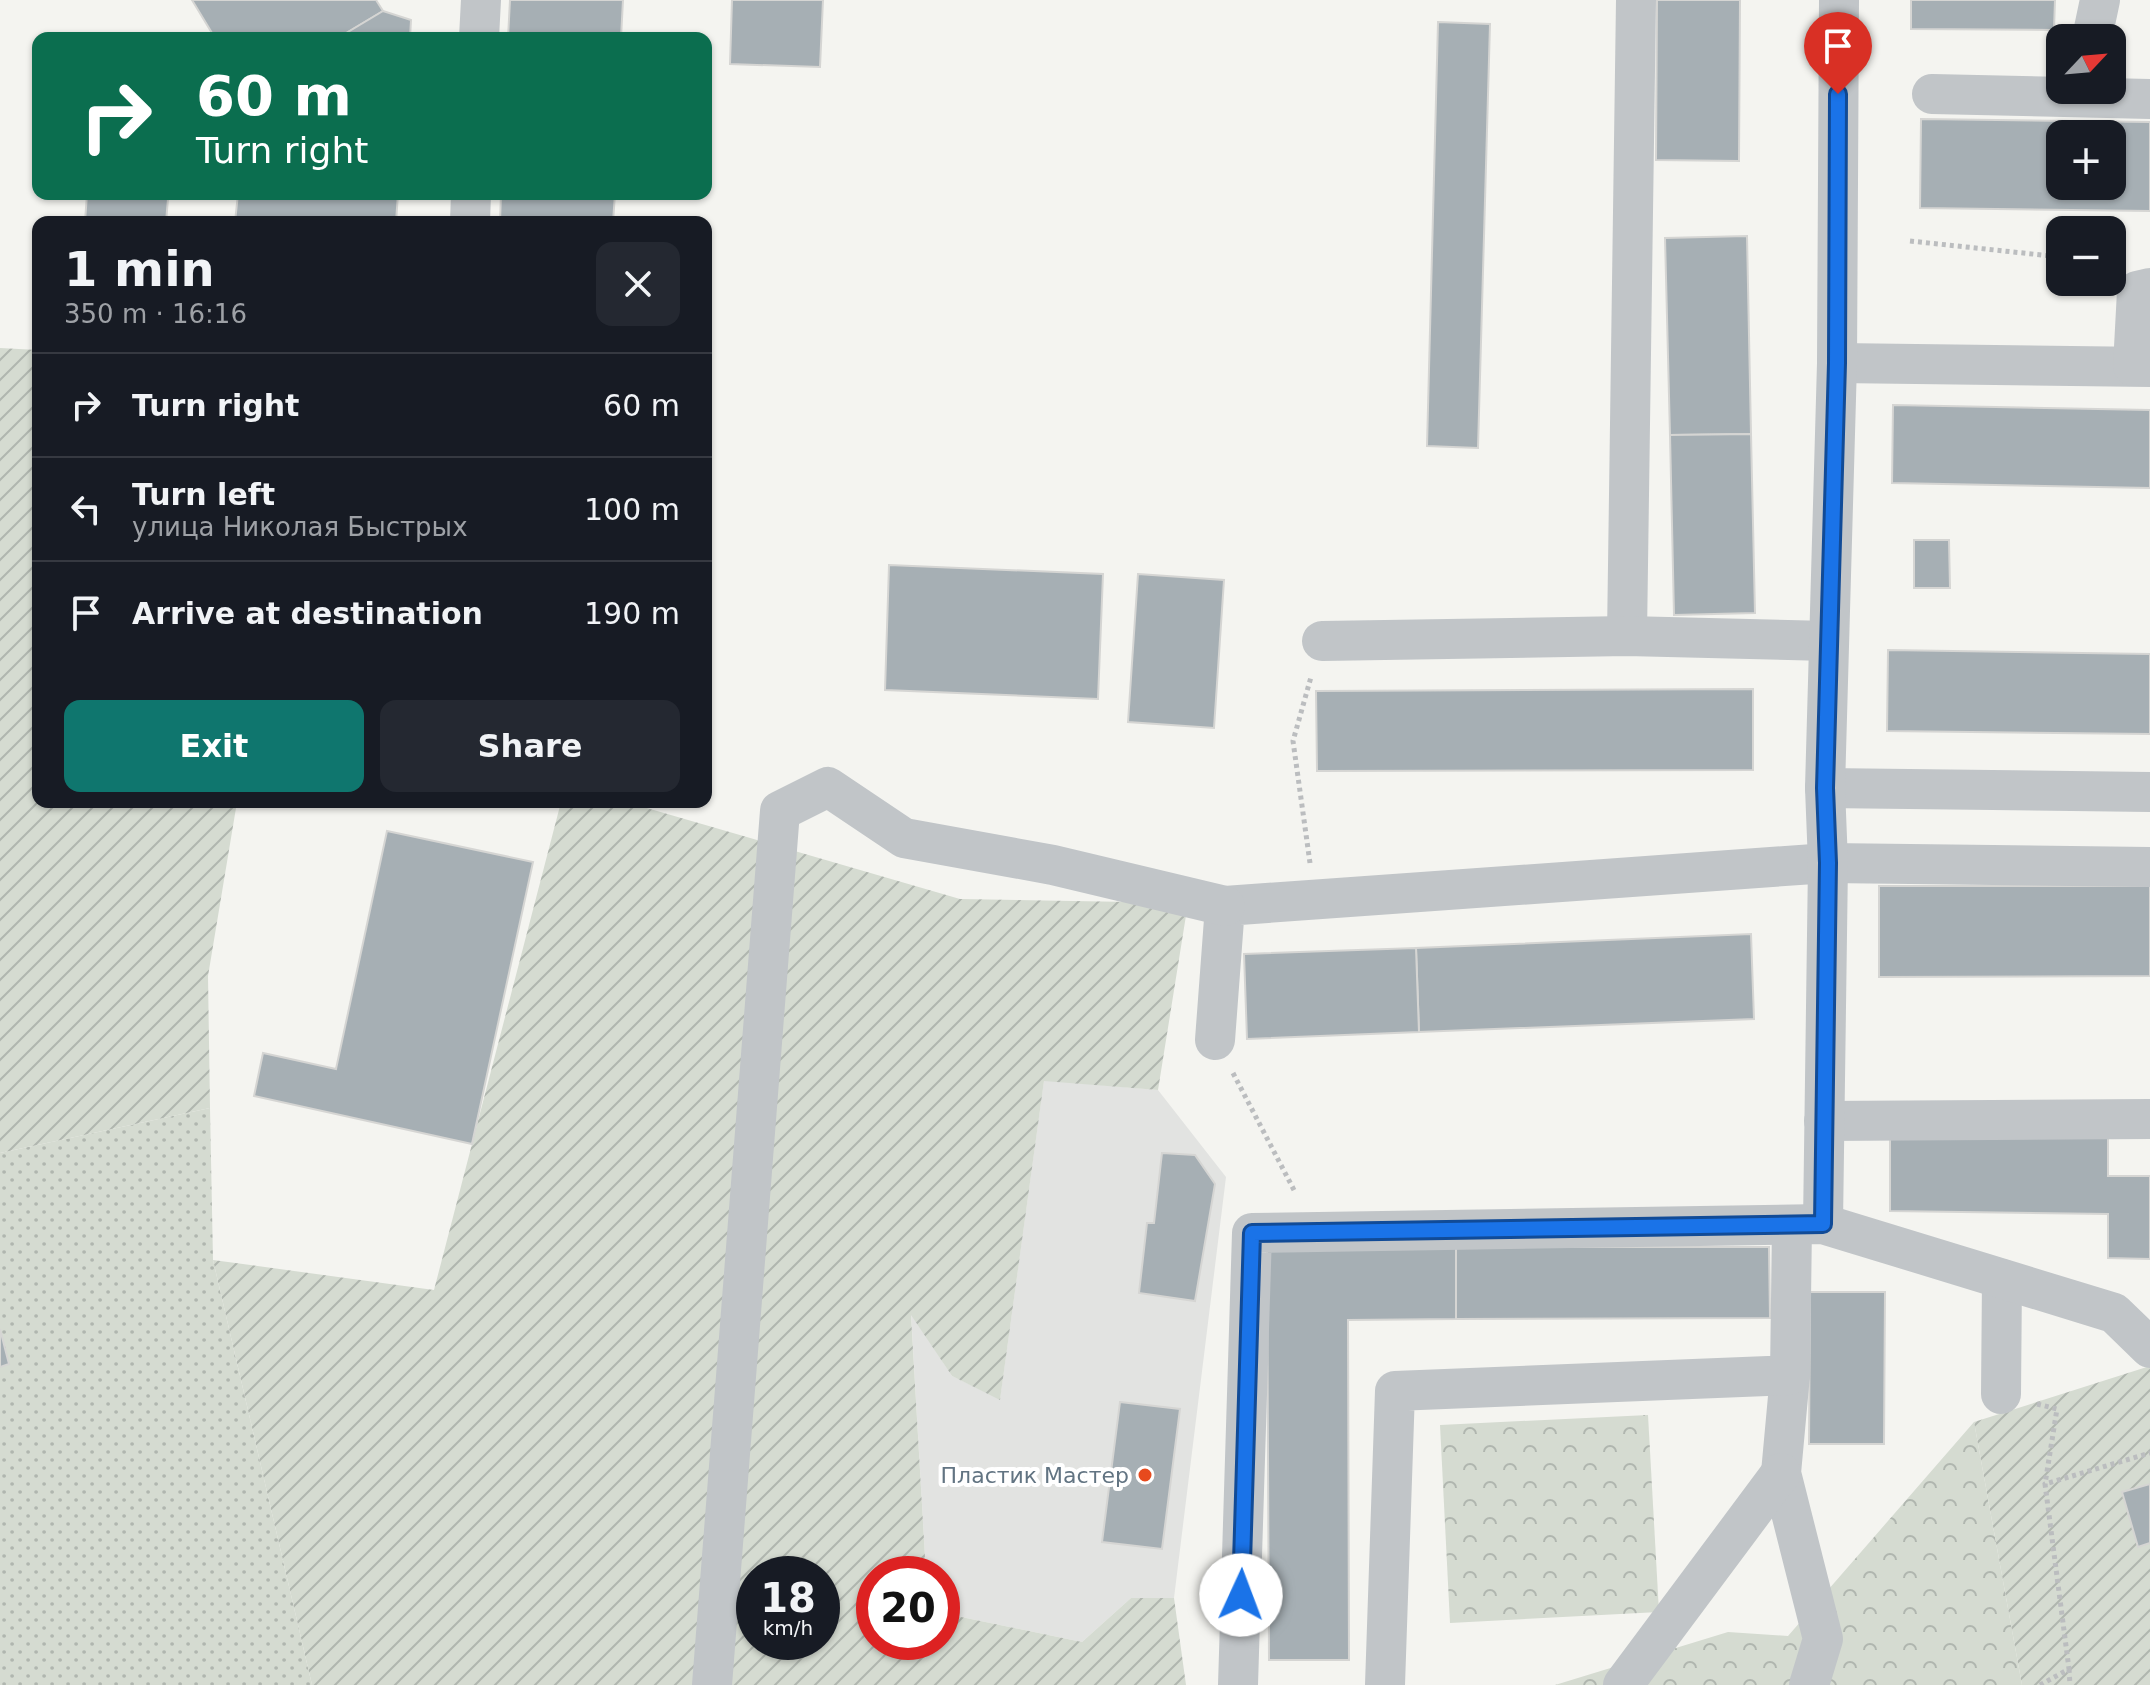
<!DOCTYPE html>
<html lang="en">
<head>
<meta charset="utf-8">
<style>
  :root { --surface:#171b24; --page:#242831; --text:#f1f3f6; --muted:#9ea1a6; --line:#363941; --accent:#0f766e }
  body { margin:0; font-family:"DejaVu Sans",sans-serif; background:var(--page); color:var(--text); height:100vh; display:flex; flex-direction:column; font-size:30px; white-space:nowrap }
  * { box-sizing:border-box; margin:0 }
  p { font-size:26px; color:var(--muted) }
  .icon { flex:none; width:44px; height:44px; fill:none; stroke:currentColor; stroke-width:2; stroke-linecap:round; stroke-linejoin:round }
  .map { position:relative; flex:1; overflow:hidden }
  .side { position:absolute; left:32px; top:216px; width:680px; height:592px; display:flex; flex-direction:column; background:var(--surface); border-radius:16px; box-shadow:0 2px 6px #0004 }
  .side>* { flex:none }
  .hud { position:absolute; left:32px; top:32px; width:680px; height:168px; border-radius:16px; box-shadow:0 2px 6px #0004; background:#0b6e4f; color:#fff; overflow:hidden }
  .needle { width:52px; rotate:64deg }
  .buttons { position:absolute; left:2046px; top:24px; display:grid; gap:16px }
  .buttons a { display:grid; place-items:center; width:80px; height:80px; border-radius:16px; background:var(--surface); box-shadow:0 2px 6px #0004; font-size:40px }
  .speed { position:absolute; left:736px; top:1556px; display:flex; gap:16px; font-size:40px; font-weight:700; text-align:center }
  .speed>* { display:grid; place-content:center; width:104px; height:104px; border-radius:50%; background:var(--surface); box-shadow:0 2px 6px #0004; line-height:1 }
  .speed small { font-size:20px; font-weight:400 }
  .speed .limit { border:12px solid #d22; background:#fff; color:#111 }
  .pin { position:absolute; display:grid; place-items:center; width:68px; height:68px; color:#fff; margin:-82px -34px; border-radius:50% 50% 50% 0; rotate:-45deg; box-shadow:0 0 8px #0007 }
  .pin .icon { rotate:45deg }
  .me { position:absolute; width:88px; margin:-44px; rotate:2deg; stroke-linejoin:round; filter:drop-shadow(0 0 6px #0008) }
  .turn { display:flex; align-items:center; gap:28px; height:168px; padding:0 32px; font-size:36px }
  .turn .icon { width:104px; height:104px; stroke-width:2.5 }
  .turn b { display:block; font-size:56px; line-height:68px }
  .round { display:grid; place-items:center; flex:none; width:84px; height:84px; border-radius:16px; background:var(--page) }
  .head { display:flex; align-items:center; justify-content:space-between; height:136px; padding:0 32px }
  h1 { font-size:48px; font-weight:700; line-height:60px }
  .button { display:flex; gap:16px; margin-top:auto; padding:16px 32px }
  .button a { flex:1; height:92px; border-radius:16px; background:var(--accent); color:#fff; font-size:32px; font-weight:700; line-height:92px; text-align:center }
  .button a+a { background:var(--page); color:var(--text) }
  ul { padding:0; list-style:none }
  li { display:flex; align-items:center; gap:24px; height:104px; padding:0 32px; border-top:2px solid var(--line) }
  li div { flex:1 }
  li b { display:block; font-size:30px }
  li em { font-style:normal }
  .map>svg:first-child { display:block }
  .built { fill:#e2e3e1 }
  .grass { fill:url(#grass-dots) }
  .forest { fill:url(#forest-crowns) }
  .garden { fill:url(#garden-furrows); fill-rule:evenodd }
  .building { fill:#a6afb4; stroke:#d5d5d3; stroke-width:2; fill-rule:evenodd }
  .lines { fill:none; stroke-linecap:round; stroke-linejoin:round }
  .path { stroke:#bbbdbf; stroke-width:5; stroke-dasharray:4 4; stroke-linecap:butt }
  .minor { stroke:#c1c5c8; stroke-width:40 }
  .route-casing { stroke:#114b97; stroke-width:20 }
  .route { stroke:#1a73e8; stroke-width:14 }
  .poi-dot { fill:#e74a1d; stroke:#fff; stroke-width:3 }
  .labels { text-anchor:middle; stroke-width:8; stroke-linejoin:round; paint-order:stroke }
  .poi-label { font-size:22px; fill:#627482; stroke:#fff; text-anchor:end }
</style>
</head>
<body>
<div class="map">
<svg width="2150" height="1685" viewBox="0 0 2150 1685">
  <defs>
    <pattern id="grass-dots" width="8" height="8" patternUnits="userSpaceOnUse" patternTransform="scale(2)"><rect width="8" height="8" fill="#d5dbd1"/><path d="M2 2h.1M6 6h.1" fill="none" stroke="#b0b6af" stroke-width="1.8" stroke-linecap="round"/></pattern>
    <pattern id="forest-crowns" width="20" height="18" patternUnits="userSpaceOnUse" patternTransform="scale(2)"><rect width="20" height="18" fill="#d5dbd1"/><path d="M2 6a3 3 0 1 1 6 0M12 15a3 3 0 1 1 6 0" fill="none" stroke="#b0b6af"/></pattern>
    <pattern id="garden-furrows" width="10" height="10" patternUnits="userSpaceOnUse" patternTransform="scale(2)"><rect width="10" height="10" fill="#d5dbd1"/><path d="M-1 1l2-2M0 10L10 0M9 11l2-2" fill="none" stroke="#b0b6af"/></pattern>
  </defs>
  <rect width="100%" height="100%" fill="#f4f4f0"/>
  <polygon class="built" points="1044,1080 1158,1090 1226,1177 1174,1598 1131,1598 1082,1642 942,1613 942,1574 926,1574 911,1313 952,1376 1000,1399"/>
  <polygon class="grass" points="210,1108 213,1260 312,1685 0,1685 0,1153"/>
  <g class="forest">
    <polygon points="1648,1415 1659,1612 1450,1623 1440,1425"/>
    <polygon points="1974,1422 2022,1685 1555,1685 1728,1632 1788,1636"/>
  </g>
  <g class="garden">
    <polygon points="0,348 38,350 38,802 237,802 208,976 210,1108 0,1153"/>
    <path d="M561 802H626L960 899 1188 903 1158 1090 1044 1081 1000 1400 952 1376 911 1315 926 1574H874V1642H942V1613L1082 1642 1131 1598H1174L1186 1685H312L213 1260 434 1290ZM754 1574H822V1642H754Z"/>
    <polygon points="2150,1366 2150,1685 2022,1685 1974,1422"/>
  </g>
  <g class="building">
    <polygon points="192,0 376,0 383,11 338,38 215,38"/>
    <polygon points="510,0 623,0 621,38 508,38"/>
    <polygon points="732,0 823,0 820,67 730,64"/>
    <polygon points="1657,0 1740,0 1739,161 1656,160"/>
    <polygon points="1911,0 2055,0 2054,30 1911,29"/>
    <polygon points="383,11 411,20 410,38 338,38"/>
    <polygon points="1438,22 1490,24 1478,448 1427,446"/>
    <path d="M1921 119 2150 122V211L1920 208ZM2060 134H2112V186H2060Z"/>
    <polygon points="87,194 168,199 166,222 85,222"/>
    <polygon points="238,194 398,194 396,222 235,222"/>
    <polygon points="501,194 615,194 613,222 500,222"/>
    <polygon points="1747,236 1751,434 1670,435 1665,238"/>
    <polygon points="1893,405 2150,410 2150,488 1892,483"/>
    <polygon points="1751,434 1755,613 1674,615 1670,435"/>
    <polygon points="1914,540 1949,540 1950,588 1914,588"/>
    <polygon points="889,565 1103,574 1098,699 885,690"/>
    <polygon points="1138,574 1224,580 1214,728 1128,722"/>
    <polygon points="1888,650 2150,654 2150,734 1887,731"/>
    <polygon points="1753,689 1753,770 1317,771 1316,691"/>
    <polygon points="387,831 533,862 472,1144 254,1096 263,1053 336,1069"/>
    <polygon points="1879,886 2150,886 2150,976 1879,977"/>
    <polygon points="1751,934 1754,1019 1419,1032 1416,948"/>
    <polygon points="1416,948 1419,1032 1247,1039 1244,954"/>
    <polygon points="1890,1133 2108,1134 2108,1176 2150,1176 2150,1259 2108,1258 2108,1214 1890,1211"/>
    <polygon points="1162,1153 1195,1155 1215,1184 1195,1301 1139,1293 1147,1223 1154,1223"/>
    <polygon points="1456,1247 1456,1319 1348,1320 1349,1660 1269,1660 1267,1248"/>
    <polygon points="1456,1247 1769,1247 1770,1318 1456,1319"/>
    <polygon points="1810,1292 1885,1292 1884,1444 1809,1444"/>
    <polygon points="0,1329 9,1364 0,1367"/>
    <polygon points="1120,1402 1180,1409 1162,1549 1102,1542"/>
    <polygon points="2150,1484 2150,1543 2138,1547 2122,1492"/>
  </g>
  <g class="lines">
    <g class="path">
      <polyline points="1910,241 2051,256 2060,260"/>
      <polyline points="1310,863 1293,741 1311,677"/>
      <polyline points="1233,1073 1295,1192"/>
      <polyline points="2037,1404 2057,1409 2045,1484"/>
      <polyline points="2069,1669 2070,1685"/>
      <polyline points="2040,1685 2069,1669 2045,1484 2150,1453"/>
    </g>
    <g class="minor">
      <polyline points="479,38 481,0"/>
      <polyline points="2092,38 2100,0"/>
      <polyline points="1932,94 2150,99"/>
      <polyline points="470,222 471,194"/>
      <polyline points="1837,363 2150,367"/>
      <polyline points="2133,366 2137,291 2150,288"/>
      <polyline points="1627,636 1636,0"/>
      <polyline points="1322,641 1627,636 1828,641"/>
      <polyline points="1825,788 2150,792"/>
      <polyline points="1215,1040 1225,906 1828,863 2150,867"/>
      <polyline points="1824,1121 2150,1119"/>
      <polyline points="1823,1224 1828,863 1825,788 1837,363 1839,0"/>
      <polyline points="1790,1375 1781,1473 1823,1639 1809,1685"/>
      <polyline points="2001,1394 2002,1279"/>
      <polyline points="712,1685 780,811 828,787 904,838 1053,865 1225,906"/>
      <polyline points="1238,1685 1252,1233 1823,1224 2114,1313 2150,1348"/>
      <polyline points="1385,1685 1395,1391 1790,1375 1792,1225"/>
      <polyline points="1623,1685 1781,1473"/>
    </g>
  </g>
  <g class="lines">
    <g class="route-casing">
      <polyline id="route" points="1241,1595 1252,1233 1823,1224 1828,863 1825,788 1837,363 1838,94"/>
    </g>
    <use href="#route" class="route"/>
  </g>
  <circle class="poi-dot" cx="1145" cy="1475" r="8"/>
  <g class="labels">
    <g class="poi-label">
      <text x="1129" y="1483">Пластик Мастер</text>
    </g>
  </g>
</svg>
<div class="buttons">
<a><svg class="needle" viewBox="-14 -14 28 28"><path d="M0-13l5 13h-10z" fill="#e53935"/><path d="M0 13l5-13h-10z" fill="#9ea1a6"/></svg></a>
<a>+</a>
<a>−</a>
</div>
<div class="speed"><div>18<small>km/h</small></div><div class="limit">20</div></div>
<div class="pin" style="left:1838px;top:94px;background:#d93025"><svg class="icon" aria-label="arrive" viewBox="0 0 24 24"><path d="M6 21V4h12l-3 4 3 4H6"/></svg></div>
<svg class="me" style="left:1241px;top:1595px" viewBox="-20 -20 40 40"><circle r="19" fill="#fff"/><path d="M0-13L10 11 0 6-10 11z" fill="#1a73e8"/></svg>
<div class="hud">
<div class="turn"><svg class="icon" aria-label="right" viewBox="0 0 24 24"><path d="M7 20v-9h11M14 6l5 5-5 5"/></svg><div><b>60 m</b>Turn right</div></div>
</div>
<section class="side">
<div class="head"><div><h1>1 min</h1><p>350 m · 16:16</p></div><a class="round"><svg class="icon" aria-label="close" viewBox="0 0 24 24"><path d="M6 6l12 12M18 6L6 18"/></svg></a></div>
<ul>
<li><svg class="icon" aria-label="right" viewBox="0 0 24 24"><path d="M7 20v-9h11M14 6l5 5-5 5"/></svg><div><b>Turn right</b></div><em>60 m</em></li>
<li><svg class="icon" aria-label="left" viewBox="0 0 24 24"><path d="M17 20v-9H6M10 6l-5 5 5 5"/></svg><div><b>Turn left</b><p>улица Николая Быстрых</p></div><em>100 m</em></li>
<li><svg class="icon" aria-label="arrive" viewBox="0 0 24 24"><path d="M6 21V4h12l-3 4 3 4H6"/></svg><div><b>Arrive at destination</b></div><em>190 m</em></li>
</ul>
<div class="button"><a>Exit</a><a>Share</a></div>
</section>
</div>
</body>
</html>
